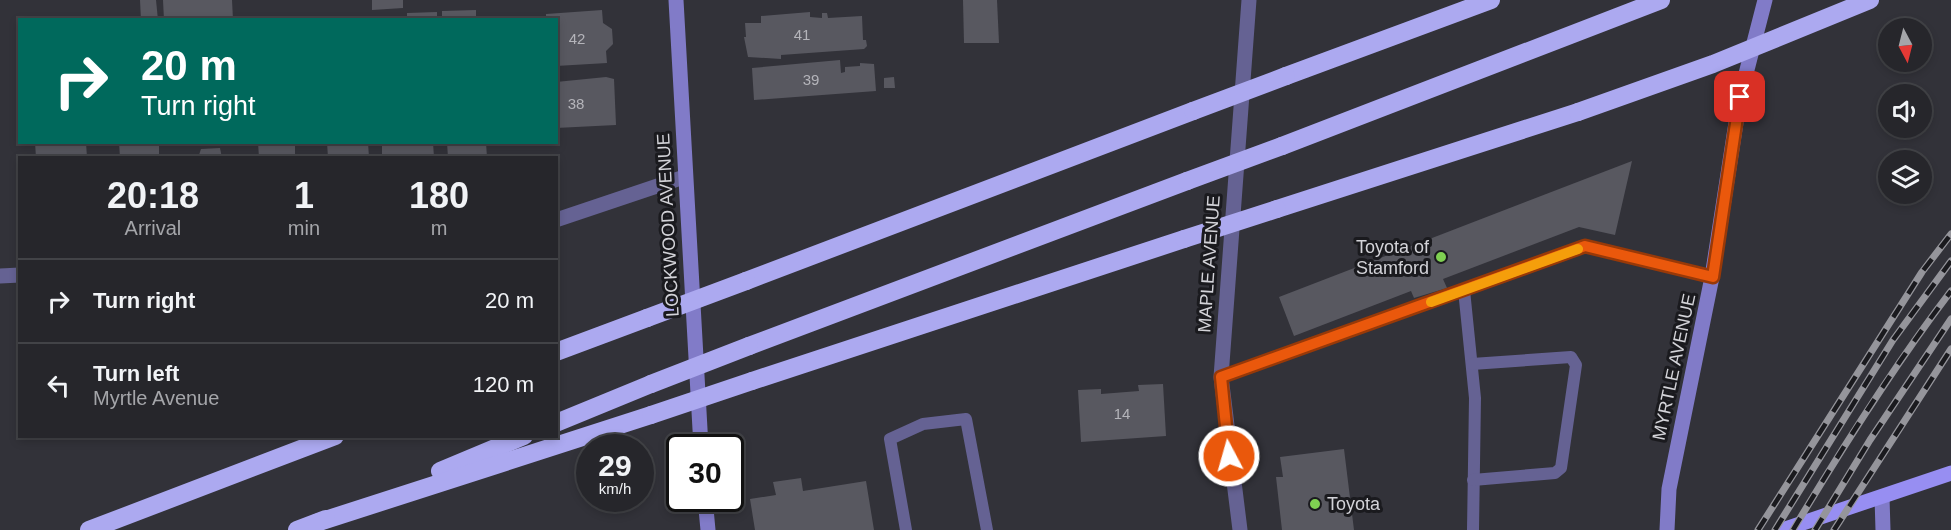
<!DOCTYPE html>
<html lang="en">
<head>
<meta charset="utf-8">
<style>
  :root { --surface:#26262b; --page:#2e2e33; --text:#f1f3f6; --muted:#a4a5a9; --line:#424347 }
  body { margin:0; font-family:Arial,sans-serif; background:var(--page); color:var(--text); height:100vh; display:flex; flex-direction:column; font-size:22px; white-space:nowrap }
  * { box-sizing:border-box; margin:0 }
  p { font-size:20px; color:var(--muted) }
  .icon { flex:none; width:33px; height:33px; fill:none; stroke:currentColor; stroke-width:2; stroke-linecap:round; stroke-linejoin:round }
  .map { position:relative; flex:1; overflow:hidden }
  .drawer { position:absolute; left:18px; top:156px; width:540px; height:282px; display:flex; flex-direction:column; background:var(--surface); border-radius:0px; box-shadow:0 3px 9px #0003,0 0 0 2px var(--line) }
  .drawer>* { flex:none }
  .top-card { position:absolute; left:18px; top:18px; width:540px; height:126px; border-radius:0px; box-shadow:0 3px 9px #0003,0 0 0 2px var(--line); background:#00695c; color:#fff; overflow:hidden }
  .needle { width:39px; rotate:173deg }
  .buttons { position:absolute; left:1878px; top:18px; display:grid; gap:12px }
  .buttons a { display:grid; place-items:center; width:54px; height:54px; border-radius:50%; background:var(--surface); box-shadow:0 3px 9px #0003,0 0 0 2px var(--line); font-size:30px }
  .speed { position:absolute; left:576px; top:434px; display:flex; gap:12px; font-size:30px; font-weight:700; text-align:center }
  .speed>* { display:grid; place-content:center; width:78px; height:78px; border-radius:50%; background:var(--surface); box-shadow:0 3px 9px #0003,0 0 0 2px var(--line); line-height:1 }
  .speed small { font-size:15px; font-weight:400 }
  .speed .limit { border:3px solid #111; border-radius:9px; background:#fff; color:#111 }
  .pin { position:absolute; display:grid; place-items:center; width:51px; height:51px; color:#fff; margin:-26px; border-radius:12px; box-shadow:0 3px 9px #0006 }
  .me { position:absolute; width:66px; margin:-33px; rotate:354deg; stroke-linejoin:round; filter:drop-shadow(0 0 4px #0008) }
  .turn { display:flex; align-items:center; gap:21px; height:126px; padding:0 24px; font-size:27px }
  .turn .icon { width:78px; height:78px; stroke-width:2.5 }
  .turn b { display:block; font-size:42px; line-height:51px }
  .eta { display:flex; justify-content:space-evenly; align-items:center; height:102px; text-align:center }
  .eta b { font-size:36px; font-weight:800; line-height:42px }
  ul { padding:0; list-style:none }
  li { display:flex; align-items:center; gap:18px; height:84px; padding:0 24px; border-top:2px solid var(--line) }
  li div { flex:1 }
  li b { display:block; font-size:22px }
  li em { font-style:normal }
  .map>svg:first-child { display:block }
  .building { fill:#585860 }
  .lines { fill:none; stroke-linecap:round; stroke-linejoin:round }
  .lane { stroke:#656293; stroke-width:12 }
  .street { stroke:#656293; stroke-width:15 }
  .secondary { stroke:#817bc8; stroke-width:15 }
  .primary { stroke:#978ef2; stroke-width:15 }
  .highway { stroke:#aca9f0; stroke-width:18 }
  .rail-casing { stroke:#95959b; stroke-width:7 }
  .rail { stroke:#1a1a1e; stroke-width:4.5; stroke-dasharray:14; stroke-linecap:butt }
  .highway-bridge { stroke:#aca9f0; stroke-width:18 }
  .route-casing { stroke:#983908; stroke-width:15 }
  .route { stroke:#ea580c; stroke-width:10 }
  .slow { stroke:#f59e0b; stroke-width:10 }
  .poi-dot { fill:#7fd052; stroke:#1a1a1e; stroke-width:2 }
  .labels { text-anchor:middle; stroke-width:6; stroke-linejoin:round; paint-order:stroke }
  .number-label { font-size:15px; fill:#b4b4ba }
  .street-label { font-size:18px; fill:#d3d3d8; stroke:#1a1a1e }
  .poi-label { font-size:18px; fill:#d3d3d8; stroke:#1a1a1e; text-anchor:end }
</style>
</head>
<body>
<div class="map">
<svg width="1951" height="530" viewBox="0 0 1951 530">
  <rect width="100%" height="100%" fill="#323239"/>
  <g class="building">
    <polygon points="140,0 156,0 158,20 141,20"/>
    <polygon points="163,0 232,0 233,20 164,20"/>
    <polygon points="372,0 403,0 403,8 372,10"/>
    <polygon points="963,0 997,0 999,43 964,43"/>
    <polygon points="476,10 476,20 442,20 442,11"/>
    <polygon points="602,10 603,23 612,29 613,44 606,51 607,63 556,66 556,20 546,20 546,14"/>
    <polygon points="437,12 437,20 407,20 407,13"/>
    <polygon points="810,12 810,17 822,18 822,13 827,13 828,18 862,16 863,40 866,40 867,46 864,49 781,55 781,59 748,57 744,37 746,37 745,23 761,23 761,16"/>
    <polygon points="840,60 841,73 845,72 845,67 860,66 860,63 874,64 876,91 754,100 752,68"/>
    <polygon points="606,77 614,79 616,125 556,128 556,82"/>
    <polygon points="894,77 895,88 884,88 884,78"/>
    <polygon points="35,142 86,142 87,158 36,158"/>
    <polygon points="119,142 159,142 159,158 120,158"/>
    <polygon points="258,142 295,142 295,158 259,158"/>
    <polygon points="327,142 368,142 369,158 328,158"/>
    <polygon points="382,142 433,142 434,158 382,158"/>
    <polygon points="447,142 486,142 487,158 448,158"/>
    <polygon points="220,148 222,158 198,158 201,149"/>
    <polygon points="1632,161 1615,235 1579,227 1443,279 1447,288 1414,298 1411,291 1294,336 1279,297"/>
    <polygon points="1163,384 1166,436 1081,442 1078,390 1101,389 1101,394 1139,391 1138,385"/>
    <polygon points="1344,449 1354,530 1282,530 1276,477 1283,477 1280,457"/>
    <polygon points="801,478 803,491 866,481 874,530 755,530 750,499 776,495 773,482"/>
  </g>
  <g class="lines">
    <g class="lane">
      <polyline points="1464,290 1475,398 1473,530"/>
      <polyline points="1472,364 1571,357 1576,365 1561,468 1555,473 1473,480"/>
      <polyline points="1221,377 1585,246 1712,277"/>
      <polyline points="906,530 890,439 923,424 966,419 987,530"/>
    </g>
    <g class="street">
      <polyline points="556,220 684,177"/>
      <polyline points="0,276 20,275"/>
      <polyline points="1240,530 1221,377 1249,0"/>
    </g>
    <g class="secondary">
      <polyline points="676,0 701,447"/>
      <polyline points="1882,497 1883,530"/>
      <polyline points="705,498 708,530"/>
      <polyline points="1667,530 1669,489 1712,277 1740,97 1765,0"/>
    </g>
    <polyline class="primary" points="1782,530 1951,473"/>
    <g class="highway">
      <polyline points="1286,76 1491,0"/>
      <polyline points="1282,146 1661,0"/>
      <polyline points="1277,209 1578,112"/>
      <polyline points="746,281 1193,111"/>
      <polyline points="749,346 1187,181"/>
      <polyline points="556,352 647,318"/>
      <polyline points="752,381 1184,239"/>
      <polyline points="556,423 651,384"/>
      <polyline points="440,471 524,436"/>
      <polyline points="316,523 651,415"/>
      <polyline points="89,530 335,436"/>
      <polyline points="297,530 326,519"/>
    </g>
    <g class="rail-casing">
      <g id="rail">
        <polyline points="1758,530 1922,272 1951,234"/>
        <polyline points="1775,530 1893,340 1951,261"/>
        <path d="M1793 530C1842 448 1893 367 1951 291"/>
        <polyline points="1815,530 1870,440 1951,319"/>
        <polyline points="1834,530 1951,349"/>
      </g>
    </g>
    <use href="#rail" class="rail"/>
    <g class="highway-bridge">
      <polyline points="1193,111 1286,76"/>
      <polyline points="1578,112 1713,64 1870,0"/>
      <polyline points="1187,181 1282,146"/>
      <polyline points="1184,239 1277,209"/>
      <polyline points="647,318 746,281"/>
      <polyline points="651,384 749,346"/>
      <polyline points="651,415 752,381"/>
    </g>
  </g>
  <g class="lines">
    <g class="route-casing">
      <polyline id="route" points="1229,456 1221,377 1585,246 1713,277 1740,97"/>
    </g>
    <use href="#route" class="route"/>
    <polyline class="slow" points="1431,302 1578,249"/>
  </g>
  <g class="poi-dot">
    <circle cx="1441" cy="257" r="6"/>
    <circle cx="1315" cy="504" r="6"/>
  </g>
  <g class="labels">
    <g class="number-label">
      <text x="802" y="40">41</text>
      <text x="577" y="44">42</text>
      <text x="811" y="85">39</text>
      <text x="576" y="109">38</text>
      <text x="1122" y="419">14</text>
    </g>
    <g class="street-label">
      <text transform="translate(668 225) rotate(-93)" y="6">LOCKWOOD AVENUE</text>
      <text transform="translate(1209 264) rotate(-86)" y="6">MAPLE AVENUE</text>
      <text transform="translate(1674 367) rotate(-78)" y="6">MYRTLE AVENUE</text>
    </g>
    <g class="poi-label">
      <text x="1429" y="253">Toyota of<tspan x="1429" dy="21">Stamford</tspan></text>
      <text x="1327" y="510" text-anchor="start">Toyota</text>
    </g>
  </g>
</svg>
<div class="buttons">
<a><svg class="needle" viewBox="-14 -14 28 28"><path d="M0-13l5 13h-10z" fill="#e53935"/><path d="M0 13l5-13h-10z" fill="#a4a5a9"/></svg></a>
<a><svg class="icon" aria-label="sound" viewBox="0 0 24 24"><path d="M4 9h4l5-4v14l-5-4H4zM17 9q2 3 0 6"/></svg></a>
<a><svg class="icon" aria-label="layers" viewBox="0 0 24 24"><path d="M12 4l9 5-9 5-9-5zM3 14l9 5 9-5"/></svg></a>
</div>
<div class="speed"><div>29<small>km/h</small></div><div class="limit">30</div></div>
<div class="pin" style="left:1740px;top:97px;background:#d93025"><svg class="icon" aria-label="arrive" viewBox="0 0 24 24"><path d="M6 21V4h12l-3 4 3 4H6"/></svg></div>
<svg class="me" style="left:1229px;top:456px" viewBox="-20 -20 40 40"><circle r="17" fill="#ea580c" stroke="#fff" stroke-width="3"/><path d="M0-11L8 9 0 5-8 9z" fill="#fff"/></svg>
<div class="top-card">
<div class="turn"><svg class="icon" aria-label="right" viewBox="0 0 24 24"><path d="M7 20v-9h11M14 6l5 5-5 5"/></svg><div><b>20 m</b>Turn right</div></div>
</div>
<section class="drawer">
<div class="eta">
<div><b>20:18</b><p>Arrival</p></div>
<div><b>1</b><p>min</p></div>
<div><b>180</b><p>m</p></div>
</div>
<ul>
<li><svg class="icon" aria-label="right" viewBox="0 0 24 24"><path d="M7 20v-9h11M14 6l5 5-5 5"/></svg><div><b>Turn right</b></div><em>20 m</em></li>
<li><svg class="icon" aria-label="left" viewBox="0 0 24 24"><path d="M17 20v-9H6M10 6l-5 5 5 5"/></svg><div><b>Turn left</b><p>Myrtle Avenue</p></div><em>120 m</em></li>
</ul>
</section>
</div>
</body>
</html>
